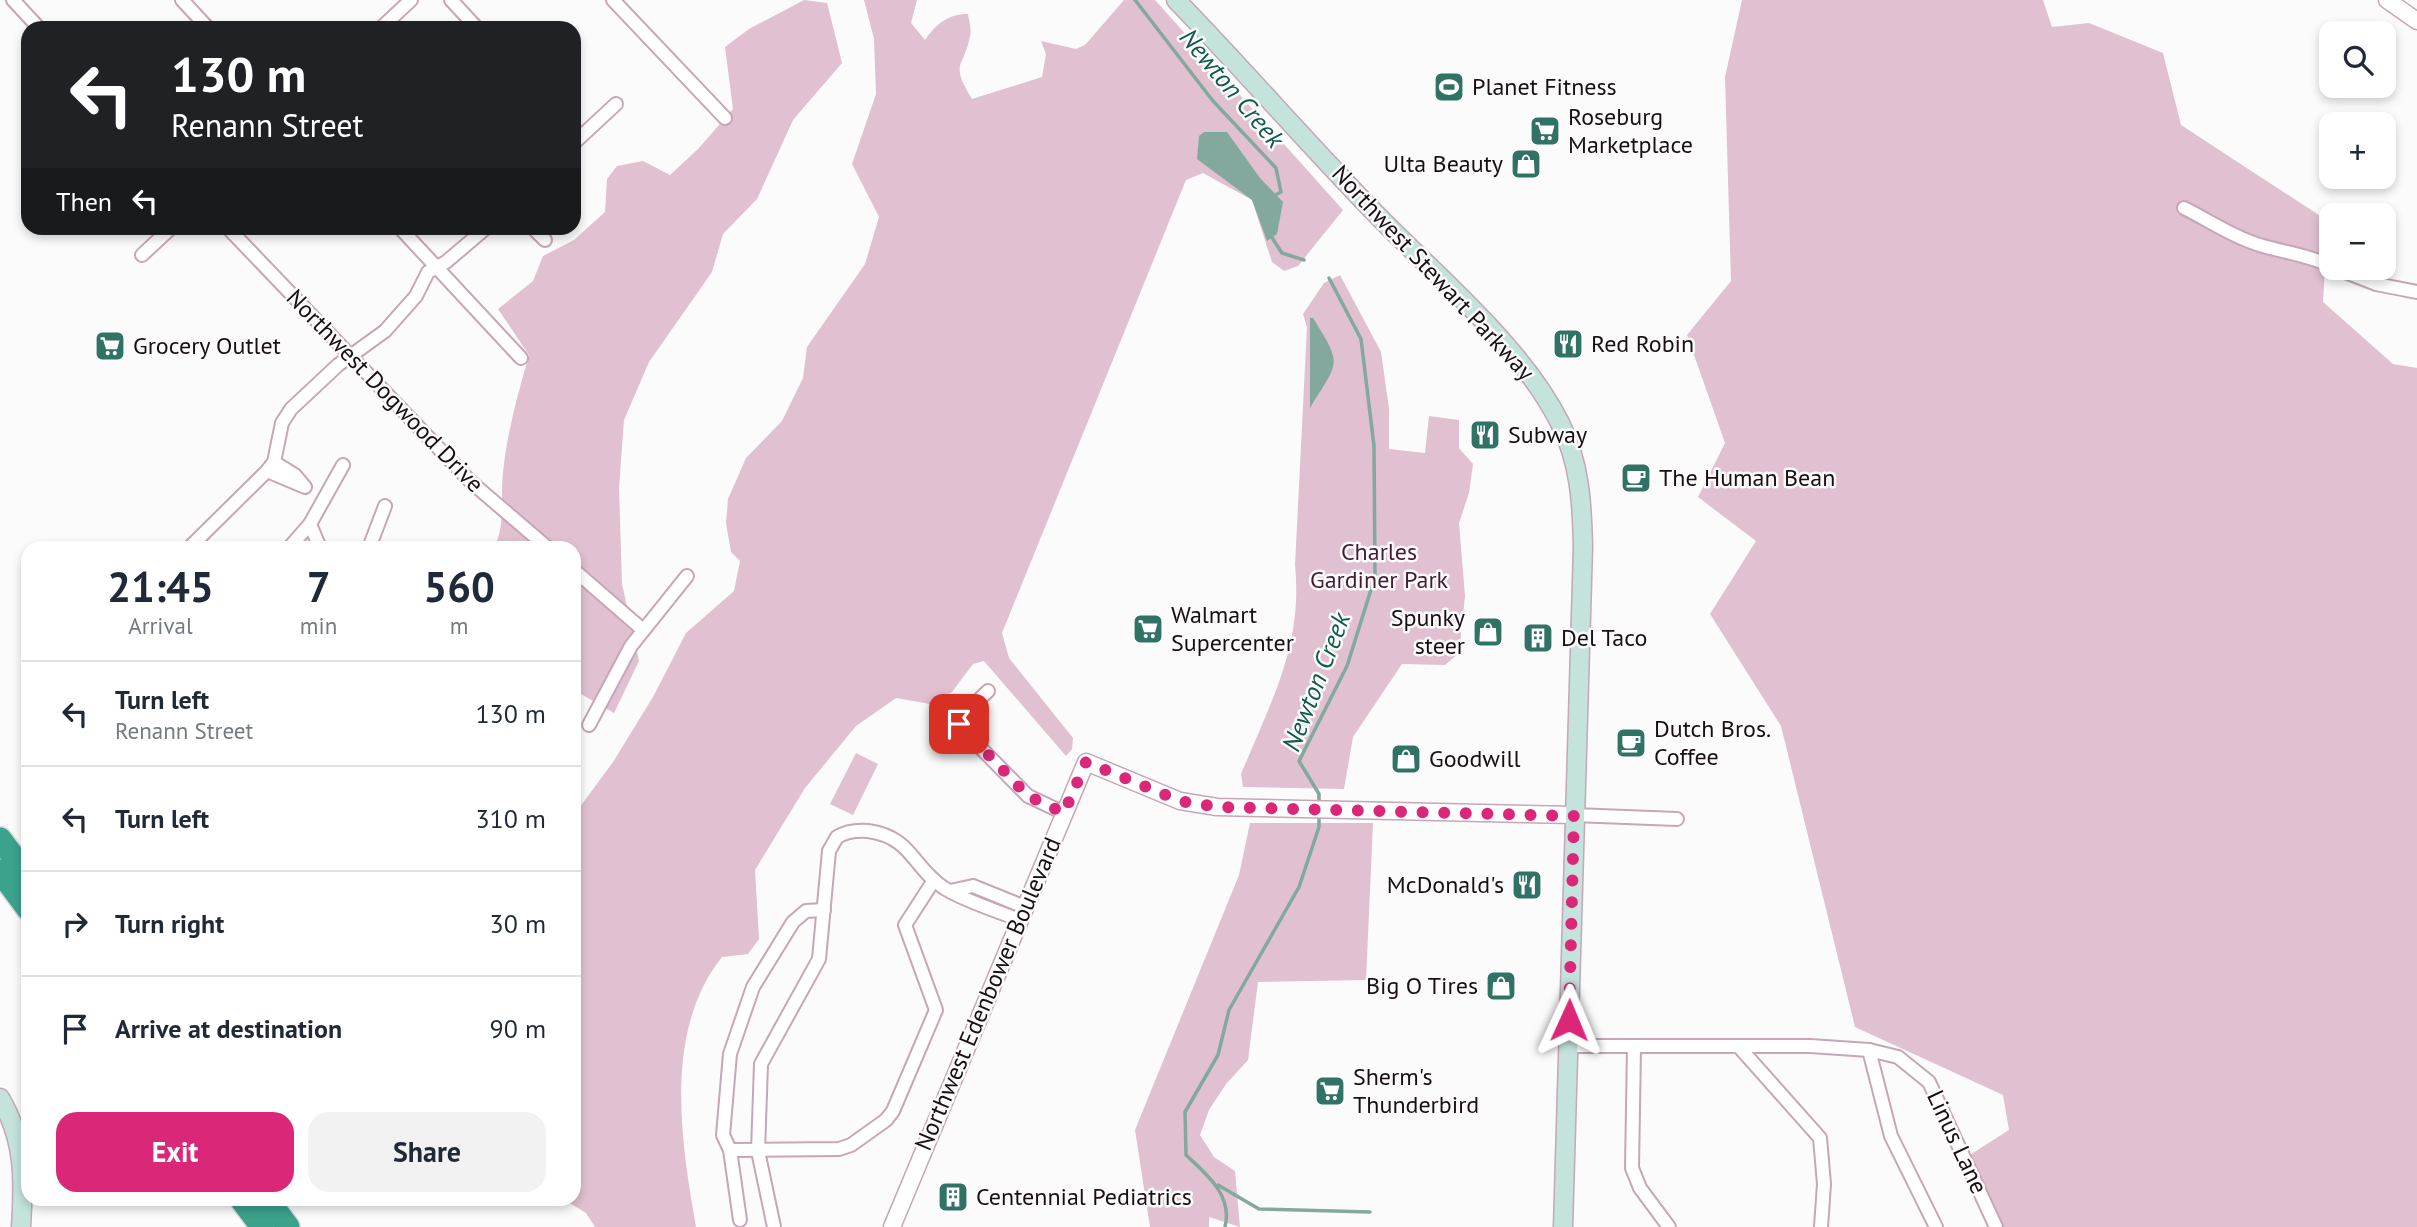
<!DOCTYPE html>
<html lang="en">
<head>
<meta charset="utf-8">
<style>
  :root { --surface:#fff; --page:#f2f2f3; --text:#1f2937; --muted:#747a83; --line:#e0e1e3; --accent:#db2777 }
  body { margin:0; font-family:"PT Sans",sans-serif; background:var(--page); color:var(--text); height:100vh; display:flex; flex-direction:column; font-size:26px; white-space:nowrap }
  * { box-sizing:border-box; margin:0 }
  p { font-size:23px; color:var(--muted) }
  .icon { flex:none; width:38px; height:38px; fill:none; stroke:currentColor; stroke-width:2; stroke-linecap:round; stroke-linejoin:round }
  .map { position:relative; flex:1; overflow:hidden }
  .details { position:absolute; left:21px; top:541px; width:560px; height:665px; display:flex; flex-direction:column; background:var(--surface); border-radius:21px; box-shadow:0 4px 10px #0003 }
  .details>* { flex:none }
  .hud { position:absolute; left:21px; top:21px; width:560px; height:214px; border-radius:21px; box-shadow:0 4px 10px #0003; background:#202124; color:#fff; overflow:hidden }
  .fabs { position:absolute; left:2319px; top:21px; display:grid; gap:14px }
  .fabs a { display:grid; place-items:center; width:77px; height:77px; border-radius:14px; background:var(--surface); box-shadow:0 4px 10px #0003; font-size:35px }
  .pin { position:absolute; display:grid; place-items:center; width:60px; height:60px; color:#fff; margin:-30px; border-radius:14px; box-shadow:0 4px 10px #0006 }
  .me { position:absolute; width:77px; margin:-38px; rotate:1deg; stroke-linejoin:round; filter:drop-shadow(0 0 5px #0008) }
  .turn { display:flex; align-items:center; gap:24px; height:147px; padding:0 35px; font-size:32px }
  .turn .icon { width:91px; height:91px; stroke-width:2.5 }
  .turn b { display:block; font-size:49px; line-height:60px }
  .then { display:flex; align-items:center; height:66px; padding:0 35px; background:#0003; gap:14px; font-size:26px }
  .eta { display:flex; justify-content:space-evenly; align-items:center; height:119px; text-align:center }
  .eta b { font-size:42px; font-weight:700; line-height:49px }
  .primary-button { display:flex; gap:14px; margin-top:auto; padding:14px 35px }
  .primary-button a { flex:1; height:80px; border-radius:21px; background:var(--accent); color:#fff; font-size:28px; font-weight:700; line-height:80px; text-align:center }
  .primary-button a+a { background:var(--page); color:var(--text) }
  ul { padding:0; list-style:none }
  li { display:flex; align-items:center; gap:21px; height:105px; padding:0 35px; border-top:2px solid var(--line) }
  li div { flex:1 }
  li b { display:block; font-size:26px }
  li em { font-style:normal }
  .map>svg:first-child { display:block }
  .green { fill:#e0c0d1 }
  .water { fill:#83a99f }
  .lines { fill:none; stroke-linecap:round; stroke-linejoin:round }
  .stream { stroke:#83a99f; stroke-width:3.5 }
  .minor-casing { stroke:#c6a6b7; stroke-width:16 }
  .tertiary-casing { stroke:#c6a6b7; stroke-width:19 }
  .secondary-casing { stroke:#c6a6b7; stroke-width:21 }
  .motorway-casing { stroke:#dad8d9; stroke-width:26 }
  .minor { stroke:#fff; stroke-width:12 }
  .tertiary { stroke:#fff; stroke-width:16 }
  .secondary { stroke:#c4e3dc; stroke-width:18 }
  .motorway { stroke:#3ba28c; stroke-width:23 }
  .route { stroke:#db2777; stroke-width:12; stroke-dasharray:0 21.6 }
  .labels { text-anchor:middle; stroke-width:5; stroke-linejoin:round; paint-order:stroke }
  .poi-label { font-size:24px; fill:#190e14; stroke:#fbfbfb; text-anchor:start }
  .street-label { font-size:24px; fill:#190e14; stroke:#fbfbfb }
  .park-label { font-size:24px; fill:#451b34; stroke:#fbfbfb }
  .water-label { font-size:26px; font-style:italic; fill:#0e5a4c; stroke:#fbfbfb }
</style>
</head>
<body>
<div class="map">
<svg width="2417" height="1227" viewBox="0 0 2417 1227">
  <rect width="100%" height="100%" fill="#fbfbfb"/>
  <g class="green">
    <path d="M804 0 827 3 842 63 793 120 757 199 723 234 712 272 649 362 624 420 619 488 622 584 639 661 614 713 574 690V548H494C506 524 500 499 503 473 507 432 518 394 529 355L498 309 533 281 543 256 574 240 605 212 607 179 617 166 643 161 670 175 698 149 733 109 725 47 749 29Z"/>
    <path d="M864 0H917L911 23 925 40C936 24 948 14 968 14 969 21 972 30 970 36 964 69 949 61 972 99L1042 77 1046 54 1041 41 1076 49 1085 45 1124 0H1155L1343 210 1298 266 1284 271 1272 262 1252 200 1203 173 1186 180 1002 633 1009 658 1073 738 1072 749 1066 756 984 661 973 664 952 692 930 704 896 698 856 726 805 788 755 870 759 939 748 954 722 957C663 1031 681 1141 696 1227H595L586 1213 563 1199H574V815L613 762 653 697 686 633 734 591 740 561 731 552 726 523 728 499 746 458 782 421 803 378 807 347 865 264 879 217 852 164 876 94 874 39Z"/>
    <polygon points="1742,0 2043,0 2052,27 2089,23 2163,53 2181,125 2328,221 2323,302 2393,364 2417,368 2417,1227 2001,1227 1965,1158 2009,1130 2003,1095 1855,1027 1781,726 1710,614 1756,541 1698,497 1725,443 1687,335 1731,281 1725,77"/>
    <path d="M1340 275 1381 352 1389 409V449L1425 453 1429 416 1459 420V448L1473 464 1469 493 1459 523 1465 596 1459 653 1445 665 1402 664 1353 737 1344 789 1243 787 1241 774C1271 701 1303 646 1295 565L1307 327 1303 314 1324 283Z"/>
    <polygon points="856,753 878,764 853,815 830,804"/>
    <polygon points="1250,823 1373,823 1366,980 1258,982 1248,1060 1226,1084 1209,1110 1200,1135 1214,1157 1235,1171 1240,1227 1209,1217 1209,1227 1150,1227 1135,1130 1239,875"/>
  </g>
  <g class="water">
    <polygon points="1204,132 1227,132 1260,178 1283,202 1277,234 1267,241 1252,200 1197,159 1199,136"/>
    <path d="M1310 318H1313C1343 366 1339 361 1310 408Z"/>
  </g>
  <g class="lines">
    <g class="stream">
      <polyline points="1135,0 1213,101 1276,168 1281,192 1275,195"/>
      <polyline points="1271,236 1282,253 1304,260"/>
      <polyline points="1319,803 1319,794 1299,761 1347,666 1375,577 1374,446 1361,339 1329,278"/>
      <polyline points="1218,1185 1259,1209 1370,1212"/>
      <path d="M1225 1227C1233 1195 1206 1174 1186 1155L1185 1112 1218 1055 1229 1010 1299 887 1319 827V814"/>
    </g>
    <g class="minor-casing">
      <g id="minor">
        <polyline points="13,0 39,28"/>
        <polyline points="182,0 208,28"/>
        <polyline points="451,0 477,28"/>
        <polyline points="613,0 725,118"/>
        <polyline points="381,28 411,0"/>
        <polyline points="574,143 616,104"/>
        <path d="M2184 208C2210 221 2235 238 2263 246 2287 253 2308 255 2331 266"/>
        <polyline points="228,228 471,482 548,548"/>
        <polyline points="400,228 521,358"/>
        <polyline points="533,228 545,240"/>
        <polyline points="142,255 171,228"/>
        <polyline points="2335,268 2376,284 2417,292"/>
        <polyline points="267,471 305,487 295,475 274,462"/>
        <polyline points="310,524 320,548"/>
        <polyline points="189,548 267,471 274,462 282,423 291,409 338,365 385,331 416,296 428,272 446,262 486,228"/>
        <polyline points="289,548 310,524 343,465"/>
        <polyline points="369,548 385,506"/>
        <polyline points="574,570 643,630"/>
        <polyline points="988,691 959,719 961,728 1028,796 1064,813"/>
        <polyline points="589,725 631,646 687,576"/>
        <polyline points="1574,815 1677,819"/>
        <polyline points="950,891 973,886 1025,907"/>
        <polyline points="1569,1046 1810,1046 1869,1050 1891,1136 1936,1227"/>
        <polyline points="1634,1047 1632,1168 1640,1188 1669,1227"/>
        <polyline points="1740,1048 1820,1138 1824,1184 1821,1227"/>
        <polyline points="1869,1050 1898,1057 1929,1082 1996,1227"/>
        <polyline points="730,1150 839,1149 851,1145 886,1120 893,1111 936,1010 905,925 934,880"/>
        <polyline points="740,1220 730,1150 723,1135 730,1054 753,987 793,922 806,911 824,910"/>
        <path d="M774 1227 758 1151 761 1064 819 959 829 851 837 837C847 831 857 830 868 831 912 837 912 867 944 888 967 902 995 910 1020 920"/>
      </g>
    </g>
    <g class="tertiary-casing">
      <g id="tertiary">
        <polyline points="2387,0 2417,21"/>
        <polyline points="892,1227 1086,762 1180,801 1217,807 1574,815"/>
      </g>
    </g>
    <g class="secondary-casing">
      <g id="secondary">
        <path d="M1176 0C1244 70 1307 143 1375 213 1436 276 1521 345 1560 423 1580 463 1582 503 1583 547L1563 1227"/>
        <path d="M0 1098C25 1140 24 1180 21 1227"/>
      </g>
    </g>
    <g class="motorway-casing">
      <g id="motorway">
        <polyline points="0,839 28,876"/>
        <polyline points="0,871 28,909"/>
        <polyline points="241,1199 262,1227"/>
        <polyline points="267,1199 288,1227"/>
      </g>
    </g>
    <use href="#minor" class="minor"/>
    <use href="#tertiary" class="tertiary"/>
    <use href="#secondary" class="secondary"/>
    <use href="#motorway" class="motorway"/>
  </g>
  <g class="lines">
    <polyline class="route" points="959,724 1028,796 1064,813 1086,762 1180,801 1217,807 1574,816 1569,1020"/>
  </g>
  <defs>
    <g id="stadium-square" transform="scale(1.575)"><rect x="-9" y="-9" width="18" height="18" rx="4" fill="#307364" stroke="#fbfbfb"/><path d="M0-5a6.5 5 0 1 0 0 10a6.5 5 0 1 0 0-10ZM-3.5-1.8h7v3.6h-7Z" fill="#fff"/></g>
    <g id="supermarket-square" transform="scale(1.575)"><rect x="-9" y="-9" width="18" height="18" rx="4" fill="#307364" stroke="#fbfbfb"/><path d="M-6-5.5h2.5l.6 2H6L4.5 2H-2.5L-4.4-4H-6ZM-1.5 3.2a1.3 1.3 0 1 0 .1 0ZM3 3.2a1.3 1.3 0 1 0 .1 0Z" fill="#fff"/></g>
    <g id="shop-square" transform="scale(1.575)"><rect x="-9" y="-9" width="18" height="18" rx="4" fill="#307364" stroke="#fbfbfb"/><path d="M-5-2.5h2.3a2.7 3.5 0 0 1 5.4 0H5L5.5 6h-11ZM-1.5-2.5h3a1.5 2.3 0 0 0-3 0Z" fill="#fff"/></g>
    <g id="restaurant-square" transform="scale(1.575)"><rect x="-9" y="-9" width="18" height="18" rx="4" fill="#307364" stroke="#fbfbfb"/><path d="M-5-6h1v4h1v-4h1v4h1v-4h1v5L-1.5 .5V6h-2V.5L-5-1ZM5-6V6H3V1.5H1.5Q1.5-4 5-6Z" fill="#fff"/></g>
    <g id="cafe-square" transform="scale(1.575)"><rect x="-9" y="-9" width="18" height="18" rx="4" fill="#307364" stroke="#fbfbfb"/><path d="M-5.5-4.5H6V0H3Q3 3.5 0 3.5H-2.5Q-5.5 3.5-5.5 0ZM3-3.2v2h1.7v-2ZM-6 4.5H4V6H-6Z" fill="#fff"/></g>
    <g id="building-square" transform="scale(1.575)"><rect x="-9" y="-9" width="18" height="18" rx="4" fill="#307364" stroke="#fbfbfb"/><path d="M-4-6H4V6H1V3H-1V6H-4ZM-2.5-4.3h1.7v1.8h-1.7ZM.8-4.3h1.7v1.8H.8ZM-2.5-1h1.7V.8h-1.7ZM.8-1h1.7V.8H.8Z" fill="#fff"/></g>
  </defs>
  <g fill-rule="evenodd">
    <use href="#stadium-square" x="1449" y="87"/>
    <use href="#supermarket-square" x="1545" y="131"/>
    <use href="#shop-square" x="1526" y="164"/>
    <use href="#restaurant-square" x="1568" y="344"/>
    <use href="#supermarket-square" x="110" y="346"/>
    <use href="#restaurant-square" x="1485" y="435"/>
    <use href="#cafe-square" x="1636" y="478"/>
    <use href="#supermarket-square" x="1148" y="629"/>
    <use href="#shop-square" x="1488" y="632"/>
    <use href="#building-square" x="1538" y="638"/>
    <use href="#cafe-square" x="1631" y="743"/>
    <use href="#shop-square" x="1406" y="759"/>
    <use href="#restaurant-square" x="1527" y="885"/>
    <use href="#shop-square" x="1501" y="986"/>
    <use href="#supermarket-square" x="1330" y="1091"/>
    <use href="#building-square" x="953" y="1197"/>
  </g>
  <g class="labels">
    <g class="poi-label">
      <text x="1472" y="95">Planet Fitness</text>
      <text x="1568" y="125">Roseburg<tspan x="1568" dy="28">Marketplace</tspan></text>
      <text x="1503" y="172" text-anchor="end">Ulta Beauty</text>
      <text x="1591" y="352">Red Robin</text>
      <text x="133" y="354">Grocery Outlet</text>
      <text x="1508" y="443">Subway</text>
      <text x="1659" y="486">The Human Bean</text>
      <text x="1171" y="623">Walmart<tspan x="1171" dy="28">Supercenter</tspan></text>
      <text x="1465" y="626" text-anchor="end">Spunky<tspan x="1465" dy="28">steer</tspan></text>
      <text x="1561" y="646">Del Taco</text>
      <text x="1654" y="737">Dutch Bros.<tspan x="1654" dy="28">Coffee</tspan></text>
      <text x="1429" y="767">Goodwill</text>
      <text x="1504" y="893" text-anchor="end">McDonald's</text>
      <text x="1478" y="994" text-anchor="end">Big O Tires</text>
      <text x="1353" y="1085">Sherm's<tspan x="1353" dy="28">Thunderbird</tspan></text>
      <text x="976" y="1205">Centennial Pediatrics</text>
    </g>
    <g class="street-label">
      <text transform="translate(1433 273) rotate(47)" y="8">Northwest Stewart Parkway</text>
      <text transform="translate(385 391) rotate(46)" y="8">Northwest Dogwood Drive</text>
      <text transform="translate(988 994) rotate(-67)" y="8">Northwest Edenbower Boulevard</text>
      <text transform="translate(1957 1142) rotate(65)" y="8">Linus Lane</text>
    </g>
    <g class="park-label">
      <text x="1379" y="560">Charles<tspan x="1379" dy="28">Gardiner Park</tspan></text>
    </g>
    <g class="water-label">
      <text transform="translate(1232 88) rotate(50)" y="9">Newton Creek</text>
      <text transform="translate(1316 682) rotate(-69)" y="9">Newton Creek</text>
    </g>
  </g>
</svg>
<div class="fabs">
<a><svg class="icon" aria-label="search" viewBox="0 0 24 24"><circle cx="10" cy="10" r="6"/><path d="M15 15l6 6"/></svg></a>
<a>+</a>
<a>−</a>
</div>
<div class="pin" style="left:959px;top:724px;background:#d93025"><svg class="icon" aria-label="arrive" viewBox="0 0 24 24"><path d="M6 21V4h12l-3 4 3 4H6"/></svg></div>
<svg class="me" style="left:1569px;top:1020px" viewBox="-20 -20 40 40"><path d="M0-17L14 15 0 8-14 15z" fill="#db2777" stroke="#fff" stroke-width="4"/></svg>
<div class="hud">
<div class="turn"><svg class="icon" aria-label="left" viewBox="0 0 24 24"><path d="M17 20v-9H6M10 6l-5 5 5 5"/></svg><div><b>130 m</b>Renann Street</div></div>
<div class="then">Then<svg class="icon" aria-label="left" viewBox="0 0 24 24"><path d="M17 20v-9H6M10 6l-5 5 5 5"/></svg></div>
</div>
<section class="details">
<div class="eta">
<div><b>21:45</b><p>Arrival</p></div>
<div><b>7</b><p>min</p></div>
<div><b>560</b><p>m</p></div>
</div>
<ul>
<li><svg class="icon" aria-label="left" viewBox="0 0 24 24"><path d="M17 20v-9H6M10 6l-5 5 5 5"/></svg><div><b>Turn left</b><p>Renann Street</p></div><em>130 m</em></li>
<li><svg class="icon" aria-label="left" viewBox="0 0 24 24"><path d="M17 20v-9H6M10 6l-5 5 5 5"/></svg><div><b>Turn left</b></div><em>310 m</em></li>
<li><svg class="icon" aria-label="right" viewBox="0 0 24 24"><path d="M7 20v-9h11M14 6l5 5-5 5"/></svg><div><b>Turn right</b></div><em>30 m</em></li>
<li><svg class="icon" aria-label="arrive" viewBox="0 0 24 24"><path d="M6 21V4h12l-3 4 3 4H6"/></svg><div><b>Arrive at destination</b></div><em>90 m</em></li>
</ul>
<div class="primary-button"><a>Exit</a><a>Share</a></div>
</section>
</div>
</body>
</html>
